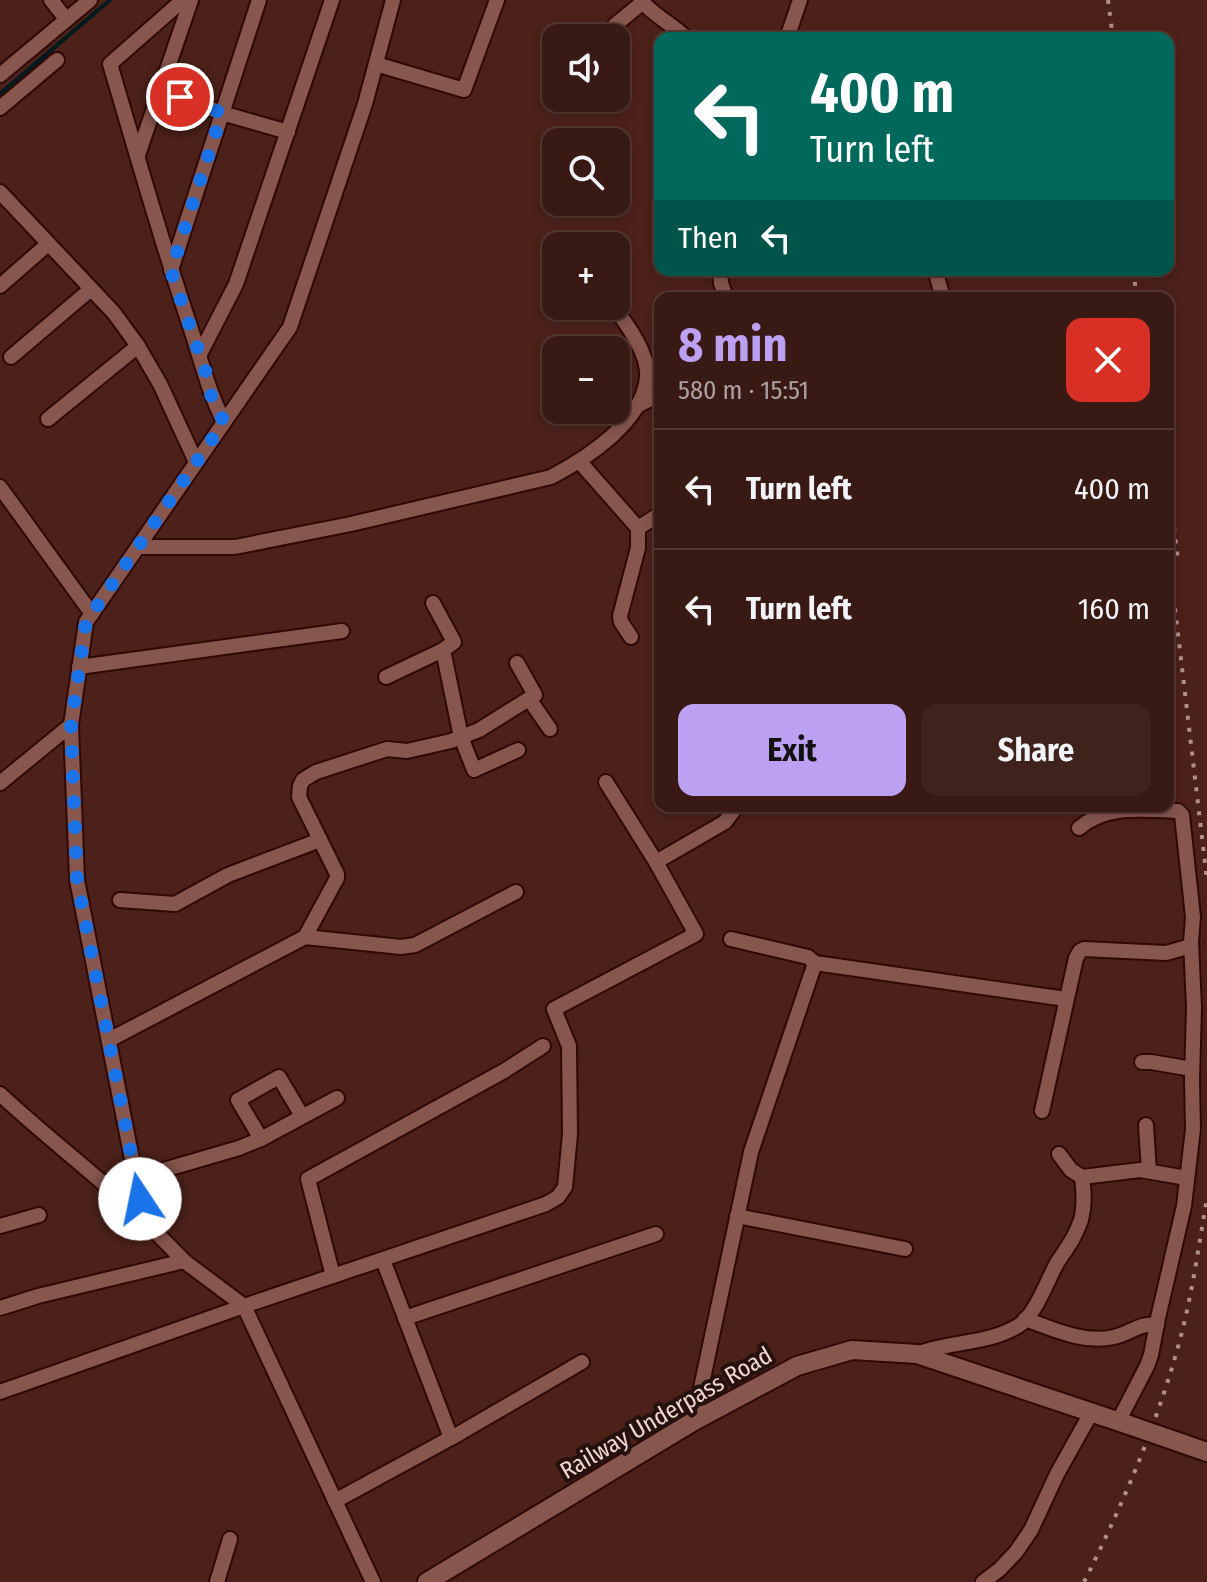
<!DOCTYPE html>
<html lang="en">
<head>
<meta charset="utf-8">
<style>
  :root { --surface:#391914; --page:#40221d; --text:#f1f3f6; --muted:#aba0a0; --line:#533834; --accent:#bca0f2 }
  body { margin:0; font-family:"Fira Sans Condensed",sans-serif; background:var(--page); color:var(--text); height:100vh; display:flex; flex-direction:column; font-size:30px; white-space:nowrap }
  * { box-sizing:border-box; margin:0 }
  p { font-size:26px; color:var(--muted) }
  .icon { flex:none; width:44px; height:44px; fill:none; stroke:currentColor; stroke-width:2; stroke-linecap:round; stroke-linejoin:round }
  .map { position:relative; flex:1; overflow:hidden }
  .sheet { position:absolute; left:654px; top:292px; width:520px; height:520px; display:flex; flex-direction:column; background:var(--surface); border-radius:16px; box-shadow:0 4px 12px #0003,0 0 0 2px var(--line) }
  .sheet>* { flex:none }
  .guide { position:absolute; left:654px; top:32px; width:520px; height:244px; border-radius:16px; box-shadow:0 4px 12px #0003,0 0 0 2px var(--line); background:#00695c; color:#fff; overflow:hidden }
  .buttons { position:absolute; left:542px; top:24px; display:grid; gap:16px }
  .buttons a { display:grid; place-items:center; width:88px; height:88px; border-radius:16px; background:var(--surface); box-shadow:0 4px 12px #0003,0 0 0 2px var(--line); font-size:40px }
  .pin { position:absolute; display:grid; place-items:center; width:68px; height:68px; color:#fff; margin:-34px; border:4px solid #fff; border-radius:50%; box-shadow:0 2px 8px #0007 }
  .me { position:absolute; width:88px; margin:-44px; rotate:349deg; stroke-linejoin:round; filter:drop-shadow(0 0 6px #0008) }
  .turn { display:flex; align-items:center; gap:28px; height:168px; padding:0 24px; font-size:36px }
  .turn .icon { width:104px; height:104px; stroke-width:2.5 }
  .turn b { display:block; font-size:56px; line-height:68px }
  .then { display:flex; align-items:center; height:76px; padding:0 24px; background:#0003; gap:16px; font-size:30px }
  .round { display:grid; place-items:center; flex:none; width:84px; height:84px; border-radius:16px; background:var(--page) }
  .headline { display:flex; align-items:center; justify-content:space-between; height:136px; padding:0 24px }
  h1 { font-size:48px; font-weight:700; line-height:60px; color:var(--accent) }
  .button { display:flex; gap:16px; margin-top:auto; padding:16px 24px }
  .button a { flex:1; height:92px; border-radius:16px; background:var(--accent); color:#111; font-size:32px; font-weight:700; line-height:92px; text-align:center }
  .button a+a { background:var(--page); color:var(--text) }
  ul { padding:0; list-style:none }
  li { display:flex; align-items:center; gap:24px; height:120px; padding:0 24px; border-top:2px solid var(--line) }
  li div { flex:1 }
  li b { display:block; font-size:30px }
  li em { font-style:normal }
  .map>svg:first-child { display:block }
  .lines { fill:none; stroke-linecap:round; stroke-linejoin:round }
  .stream { stroke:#011a1f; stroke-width:4 }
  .minor-casing { stroke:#300804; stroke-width:18 }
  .tertiary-casing { stroke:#300804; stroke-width:22 }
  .minor { stroke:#87564d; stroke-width:14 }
  .tertiary { stroke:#87564d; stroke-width:18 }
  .rail { stroke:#b28f89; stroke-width:4; stroke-dasharray:4 8; stroke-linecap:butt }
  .tertiary-bridge-casing { stroke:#300804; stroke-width:22; stroke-linecap:butt }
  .tertiary-bridge { stroke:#87564d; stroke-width:18 }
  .route { stroke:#1a73e8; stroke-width:14; stroke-dasharray:0 25.2 }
  .labels { text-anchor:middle; stroke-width:8; stroke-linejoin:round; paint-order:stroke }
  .street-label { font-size:24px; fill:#f2d5cf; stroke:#25120e }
</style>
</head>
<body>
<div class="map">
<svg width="1207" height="1582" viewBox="0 0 1207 1582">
  <rect width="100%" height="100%" fill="#4c211a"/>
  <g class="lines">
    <polyline class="stream" points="0,94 110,0"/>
    <g class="minor-casing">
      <g id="minor">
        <polyline points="51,0 66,19"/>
        <path d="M183 0 110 64C136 151 160 238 189 323 200 356 208 391 224 422"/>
        <path d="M641 0C652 15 673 24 686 38"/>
        <polyline points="615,25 643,2"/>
        <polyline points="787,38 800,0"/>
        <polyline points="376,64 464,90 497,0"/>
        <polyline points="0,75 90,0"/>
        <polyline points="159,89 222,113 288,132"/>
        <polyline points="0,108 57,60"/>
        <polyline points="138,155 191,0"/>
        <polyline points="0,192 114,313 138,346 160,384 196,462"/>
        <polyline points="171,270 259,0"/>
        <polyline points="720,270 721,283 726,298"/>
        <polyline points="935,270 943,298"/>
        <polyline points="0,286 48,244"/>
        <polyline points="200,354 236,284 332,0"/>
        <polyline points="11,357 91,289"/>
        <polyline points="637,406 660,394"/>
        <polyline points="48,419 138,346"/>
        <polyline points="579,461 638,528 638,548 620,616 621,622 631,637"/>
        <polyline points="0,487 92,614"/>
        <polyline points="638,528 660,514"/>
        <path d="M138 547H235L351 524 551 477C587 458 643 422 647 377 649 354 627 324 613 306"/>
        <polyline points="443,650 461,737 474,770 518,750"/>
        <polyline points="79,667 342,631"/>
        <polyline points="386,677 443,650 454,642 433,603"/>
        <polyline points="529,699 550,729"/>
        <polyline points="0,783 71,725"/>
        <path d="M1079 828C1107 804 1144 810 1178 811L1182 815 1193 917 1191 942 1194 1007 1192 1080 1193 1129 1184 1206 1158 1318 1151 1355 1147 1366 1118 1422"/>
        <polyline points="656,862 725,822 737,806"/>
        <polyline points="120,900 175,904 228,875 320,840"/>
        <polyline points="305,937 401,947 415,945 516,892"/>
        <polyline points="731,939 808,957 815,963 1059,998"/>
        <polyline points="109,1040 305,937 337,878 337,874 299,797 300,786 303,780 316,772 387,749 407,751 451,741 479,730 535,695 517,663"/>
        <polyline points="1142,1062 1151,1062 1192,1069"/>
        <path d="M0 1094C47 1138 98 1176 144 1220"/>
        <polyline points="1042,1111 1076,958 1080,951 1084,949 1166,953 1191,946"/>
        <polyline points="1146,1125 1149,1171"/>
        <polyline points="261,1139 238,1100 279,1077 302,1116"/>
        <polyline points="1059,1154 1071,1170 1082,1177 1140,1170 1187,1178"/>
        <polyline points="136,1178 239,1148 261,1139 337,1098"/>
        <polyline points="737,1216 905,1249"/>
        <polyline points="0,1226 39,1215"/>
        <polyline points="383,1260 451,1438"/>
        <polyline points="333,1276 308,1179 504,1071 543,1046"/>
        <polyline points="0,1308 38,1296 184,1261"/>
        <polyline points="405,1318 656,1234"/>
        <path d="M1025 1319C1053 1329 1084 1344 1114 1337 1129 1334 1141 1322 1157 1325"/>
        <path d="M920 1355 922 1352C954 1341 988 1344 1018 1326 1035 1316 1047 1281 1057 1263 1067 1247 1074 1240 1081 1220 1085 1205 1084 1192 1082 1177"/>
        <polyline points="0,1392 244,1306 546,1204 558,1197 565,1187 570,1134 569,1046 554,1009 696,934 656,862 606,782"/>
        <polyline points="694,1421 751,1152 815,963"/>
        <polyline points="335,1501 460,1433 582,1362"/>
        <polyline points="217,1582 230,1539"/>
        <polyline points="373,1582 244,1306 184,1261 144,1220 77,880 71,725 86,622 290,327 365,104 393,0"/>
        <polyline points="983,1582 1000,1569 1016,1552 1031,1530 1057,1474 1091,1413"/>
      </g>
    </g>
    <g class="tertiary-casing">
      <g id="tertiary">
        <polyline points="1181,1443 1207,1452"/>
        <polyline points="427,1582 694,1421 797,1366 852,1350 917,1354 1129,1425"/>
      </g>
    </g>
    <use href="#minor" class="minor"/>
    <use href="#tertiary" class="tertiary"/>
    <g class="rail">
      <polyline points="1108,0 1113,38"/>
      <polyline points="1133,270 1137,298"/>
      <polyline points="1168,480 1178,560"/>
      <polyline points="1168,549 1207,880"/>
      <path d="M1084 1582C1121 1508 1153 1434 1176 1354 1191 1303 1198 1250 1207 1198"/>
    </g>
    <g class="tertiary-bridge-casing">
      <polyline id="tertiary-bridge" points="1129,1425 1181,1443"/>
    </g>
    <use href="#tertiary-bridge" class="tertiary-bridge"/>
  </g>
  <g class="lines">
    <polyline class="route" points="140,1199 77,880 71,725 86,622 224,422 212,399 207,376 171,271 222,113 180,97"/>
  </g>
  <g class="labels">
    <g class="street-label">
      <text transform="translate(666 1413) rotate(-30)" y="8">Railway Underpass Road</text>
    </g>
  </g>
</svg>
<div class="buttons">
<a><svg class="icon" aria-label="sound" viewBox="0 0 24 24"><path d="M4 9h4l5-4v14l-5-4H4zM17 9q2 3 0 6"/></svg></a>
<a><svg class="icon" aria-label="search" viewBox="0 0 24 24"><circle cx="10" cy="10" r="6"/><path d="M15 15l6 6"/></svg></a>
<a>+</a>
<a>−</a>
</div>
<div class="pin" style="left:180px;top:97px;background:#d93025"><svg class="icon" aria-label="arrive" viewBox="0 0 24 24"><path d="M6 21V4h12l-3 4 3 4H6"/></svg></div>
<svg class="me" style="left:140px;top:1199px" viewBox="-20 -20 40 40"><circle r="19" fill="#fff"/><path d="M0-13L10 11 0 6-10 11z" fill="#1a73e8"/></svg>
<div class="guide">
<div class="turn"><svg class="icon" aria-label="left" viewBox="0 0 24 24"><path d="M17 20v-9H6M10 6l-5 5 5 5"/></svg><div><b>400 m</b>Turn left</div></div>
<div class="then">Then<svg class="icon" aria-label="left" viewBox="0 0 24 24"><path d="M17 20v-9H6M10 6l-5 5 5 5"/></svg></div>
</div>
<section class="sheet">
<div class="headline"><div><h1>8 min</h1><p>580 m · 15:51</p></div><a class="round" style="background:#d93025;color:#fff"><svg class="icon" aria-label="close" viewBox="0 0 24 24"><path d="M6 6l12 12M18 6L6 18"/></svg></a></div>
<ul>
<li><svg class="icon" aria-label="left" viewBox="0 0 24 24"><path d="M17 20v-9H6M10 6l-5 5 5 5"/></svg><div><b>Turn left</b></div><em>400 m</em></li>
<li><svg class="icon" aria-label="left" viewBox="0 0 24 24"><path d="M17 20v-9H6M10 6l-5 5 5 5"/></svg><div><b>Turn left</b></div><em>160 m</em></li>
</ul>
<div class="button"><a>Exit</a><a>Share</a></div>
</section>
</div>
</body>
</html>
